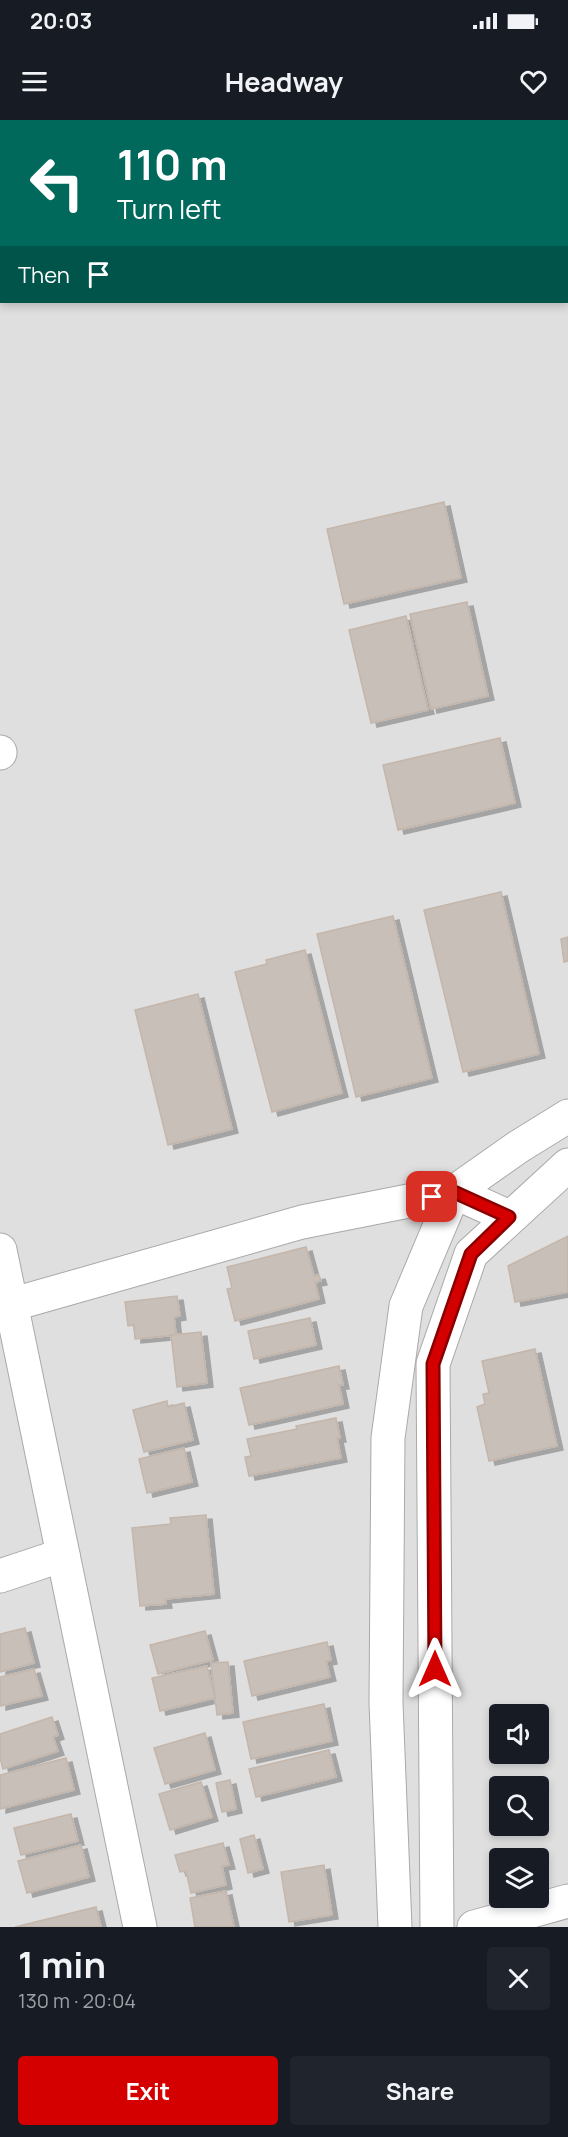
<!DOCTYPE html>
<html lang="en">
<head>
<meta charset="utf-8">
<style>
  :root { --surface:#171b24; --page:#20242c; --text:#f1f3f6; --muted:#9ea1a6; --accent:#d40000 }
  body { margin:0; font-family:Manrope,sans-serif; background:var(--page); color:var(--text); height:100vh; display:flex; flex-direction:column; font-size:22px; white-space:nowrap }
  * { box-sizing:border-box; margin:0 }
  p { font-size:20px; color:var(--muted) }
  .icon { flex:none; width:33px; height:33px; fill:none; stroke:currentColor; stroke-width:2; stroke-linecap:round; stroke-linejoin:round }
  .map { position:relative; height:1807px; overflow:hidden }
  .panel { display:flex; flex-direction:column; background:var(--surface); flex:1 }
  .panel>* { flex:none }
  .hud { position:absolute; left:0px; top:0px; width:568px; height:183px; box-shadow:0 3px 9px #0003; background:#00695c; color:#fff; overflow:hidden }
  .tools { position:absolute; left:489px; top:1584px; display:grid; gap:12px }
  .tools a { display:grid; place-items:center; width:60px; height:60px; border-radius:6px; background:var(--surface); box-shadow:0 3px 9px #0003; font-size:30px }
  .pin { position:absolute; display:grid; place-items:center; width:51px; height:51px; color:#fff; margin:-26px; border-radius:12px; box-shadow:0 3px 9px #0006 }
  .me { position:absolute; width:66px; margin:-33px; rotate:0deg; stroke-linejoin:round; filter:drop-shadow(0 0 4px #0008) }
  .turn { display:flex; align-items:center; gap:21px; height:126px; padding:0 18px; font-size:27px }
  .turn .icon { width:78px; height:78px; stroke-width:2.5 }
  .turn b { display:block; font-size:42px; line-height:51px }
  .then { display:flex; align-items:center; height:57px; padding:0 18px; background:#0003; gap:12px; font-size:22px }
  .round { display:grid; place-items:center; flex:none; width:63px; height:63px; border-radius:6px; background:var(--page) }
  .overview { display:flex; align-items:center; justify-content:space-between; height:102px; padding:0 18px }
  h1 { font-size:36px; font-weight:700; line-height:45px }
  .button { display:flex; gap:12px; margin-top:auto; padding:12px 18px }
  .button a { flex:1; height:69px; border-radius:6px; background:var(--accent); color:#fff; font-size:24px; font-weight:700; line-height:69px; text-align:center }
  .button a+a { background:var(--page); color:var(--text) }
  .status { display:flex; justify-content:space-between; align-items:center; height:42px; padding:0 30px; background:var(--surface); direction:ltr }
  .status svg { height:16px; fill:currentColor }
  header { display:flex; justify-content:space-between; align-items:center; height:78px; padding:0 18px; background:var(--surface); font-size:27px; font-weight:700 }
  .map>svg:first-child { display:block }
  .residential { fill:#e0dfdf; fill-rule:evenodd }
  .building { fill:#c7bfb8; stroke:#c4b6ab; stroke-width:1.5; filter:url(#shadow) }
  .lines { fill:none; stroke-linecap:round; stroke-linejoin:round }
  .minor-casing { stroke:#a9a9a9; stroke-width:35 }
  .minor { stroke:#fff; stroke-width:33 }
  .route-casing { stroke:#8a0000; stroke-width:15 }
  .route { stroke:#d40000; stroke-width:10 }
</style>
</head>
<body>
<div class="status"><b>20:03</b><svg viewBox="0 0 49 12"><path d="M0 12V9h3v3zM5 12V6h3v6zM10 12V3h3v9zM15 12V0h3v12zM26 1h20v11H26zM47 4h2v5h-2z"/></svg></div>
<header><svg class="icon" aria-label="menu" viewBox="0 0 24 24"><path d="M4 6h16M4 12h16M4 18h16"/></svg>Headway<svg class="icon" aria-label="heart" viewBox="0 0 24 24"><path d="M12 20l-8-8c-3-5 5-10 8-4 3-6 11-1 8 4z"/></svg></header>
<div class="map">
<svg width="568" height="1807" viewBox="0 0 568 1807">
  <defs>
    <filter id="shadow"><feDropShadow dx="6" dy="4" stdDeviation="0" flood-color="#0004"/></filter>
  </defs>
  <rect width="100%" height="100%" fill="#f2efe9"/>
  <path class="residential" d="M0 0H568V1807H0ZM2 2H567V182H2ZM500 1594H538V1634H500ZM500 1666H538V1706H500ZM500 1738H538V1778H500Z"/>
  <g class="building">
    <polygon points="444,382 461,458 344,484 327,409"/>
    <polygon points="467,482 488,576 431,589 410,494"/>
    <polygon points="406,496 428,590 371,603 349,510"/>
    <polygon points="500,618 515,683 398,710 383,645"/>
    <polygon points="501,772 539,934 463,952 424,790"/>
    <polygon points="393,796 432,958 356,977 317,814"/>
    <polygon points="568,817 568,841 564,842 561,819"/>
    <polygon points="305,830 342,973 272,992 235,852 267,844 266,840"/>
    <polygon points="198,874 232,1009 168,1025 135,890"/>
    <polygon points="568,1116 568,1172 515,1182 508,1146"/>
    <polygon points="306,1127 314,1156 319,1155 321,1161 315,1162 319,1179 235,1201 227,1169 232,1168 227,1147"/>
    <polygon points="177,1176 180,1196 174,1197 176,1215 135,1219 134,1205 128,1206 125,1182"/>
    <polygon points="310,1198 316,1225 254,1239 248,1211"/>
    <polygon points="201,1212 207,1263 177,1267 171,1215"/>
    <polygon points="535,1229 557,1326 489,1341 477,1287 485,1284 483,1274 489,1273 482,1241"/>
    <polygon points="339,1246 343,1265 339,1265 343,1284 249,1305 240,1268"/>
    <polygon points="167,1281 168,1287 184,1283 193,1320 144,1332 133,1290"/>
    <polygon points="336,1298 340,1318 337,1318 341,1338 249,1356 245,1337 251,1336 247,1319 297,1309 296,1306"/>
    <polygon points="184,1328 192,1362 147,1373 139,1339"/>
    <polygon points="206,1395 214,1474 165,1479 166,1484 140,1486 132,1408 171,1404 170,1398"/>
    <polygon points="25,1508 34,1543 0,1552 0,1514"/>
    <polygon points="205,1511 213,1540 158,1554 150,1525"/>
    <polygon points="327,1522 331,1540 326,1541 330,1557 252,1576 244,1541"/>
    <polygon points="228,1542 233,1593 217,1595 211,1543"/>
    <polygon points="207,1546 215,1578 160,1591 152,1558"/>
    <polygon points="34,1549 42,1576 0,1586 0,1557"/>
    <polygon points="324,1584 332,1621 251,1639 243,1602"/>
    <polygon points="52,1597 58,1615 53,1617 58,1631 3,1649 0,1638 0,1614"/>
    <polygon points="205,1613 215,1650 165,1664 154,1628"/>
    <polygon points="329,1630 336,1657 256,1677 249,1649"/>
    <polygon points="66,1638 74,1670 0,1689 0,1655"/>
    <polygon points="230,1660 236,1689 222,1692 216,1663"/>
    <polygon points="201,1662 212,1697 170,1710 159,1674"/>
    <polygon points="71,1694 78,1721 21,1735 14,1708"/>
    <polygon points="254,1715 263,1749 248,1753 240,1719"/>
    <polygon points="223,1723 229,1745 222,1746 226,1765 191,1773 186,1751 180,1752 175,1735"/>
    <polygon points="81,1725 89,1757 27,1773 18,1741"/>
    <polygon points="324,1745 332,1795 289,1802 281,1752"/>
    <polygon points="226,1771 234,1807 195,1807 190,1778"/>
    <polygon points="96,1787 101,1807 15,1807"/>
  </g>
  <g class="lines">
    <g class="minor-casing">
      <g id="minor">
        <polyline points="0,633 0,632"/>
        <polyline points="0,1130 140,1807"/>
        <polyline points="0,1188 302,1102 454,1072 509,1097"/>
        <polyline points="0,1456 63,1435"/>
        <polyline points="395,1807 386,1583 388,1318 406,1186 454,1072 518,1027 568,996"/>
        <polyline points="437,1807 433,1244 471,1134 568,1045"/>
        <polyline points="474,1807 568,1781"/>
      </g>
    </g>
    <use href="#minor" class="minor"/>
  </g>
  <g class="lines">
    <g class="route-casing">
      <polyline id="route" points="432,1077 454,1072 509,1097 471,1134 433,1244 435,1549"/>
    </g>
    <use href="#route" class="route"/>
  </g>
</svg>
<div class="tools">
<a><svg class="icon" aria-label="sound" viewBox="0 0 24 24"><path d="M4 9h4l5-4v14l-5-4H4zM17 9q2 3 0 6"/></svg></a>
<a><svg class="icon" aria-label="search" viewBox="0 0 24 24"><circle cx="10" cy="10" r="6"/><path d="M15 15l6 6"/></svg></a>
<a><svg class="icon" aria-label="layers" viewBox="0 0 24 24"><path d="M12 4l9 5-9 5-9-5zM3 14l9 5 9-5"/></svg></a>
</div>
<div class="pin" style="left:432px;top:1077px;background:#d93025"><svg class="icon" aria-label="arrive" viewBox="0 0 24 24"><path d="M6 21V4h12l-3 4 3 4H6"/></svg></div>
<svg class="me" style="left:435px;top:1549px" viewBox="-20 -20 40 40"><path d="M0-17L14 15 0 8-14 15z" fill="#d40000" stroke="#fff" stroke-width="4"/></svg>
<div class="hud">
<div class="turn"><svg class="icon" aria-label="left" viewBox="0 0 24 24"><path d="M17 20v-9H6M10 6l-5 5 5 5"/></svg><div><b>110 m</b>Turn left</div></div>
<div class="then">Then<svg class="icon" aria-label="arrive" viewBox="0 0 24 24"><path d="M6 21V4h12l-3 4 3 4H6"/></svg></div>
</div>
</div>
<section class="panel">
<div class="overview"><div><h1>1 min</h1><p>130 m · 20:04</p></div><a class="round"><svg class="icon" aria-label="close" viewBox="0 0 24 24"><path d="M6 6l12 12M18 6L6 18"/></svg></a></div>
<div class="button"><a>Exit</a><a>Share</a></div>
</section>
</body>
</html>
